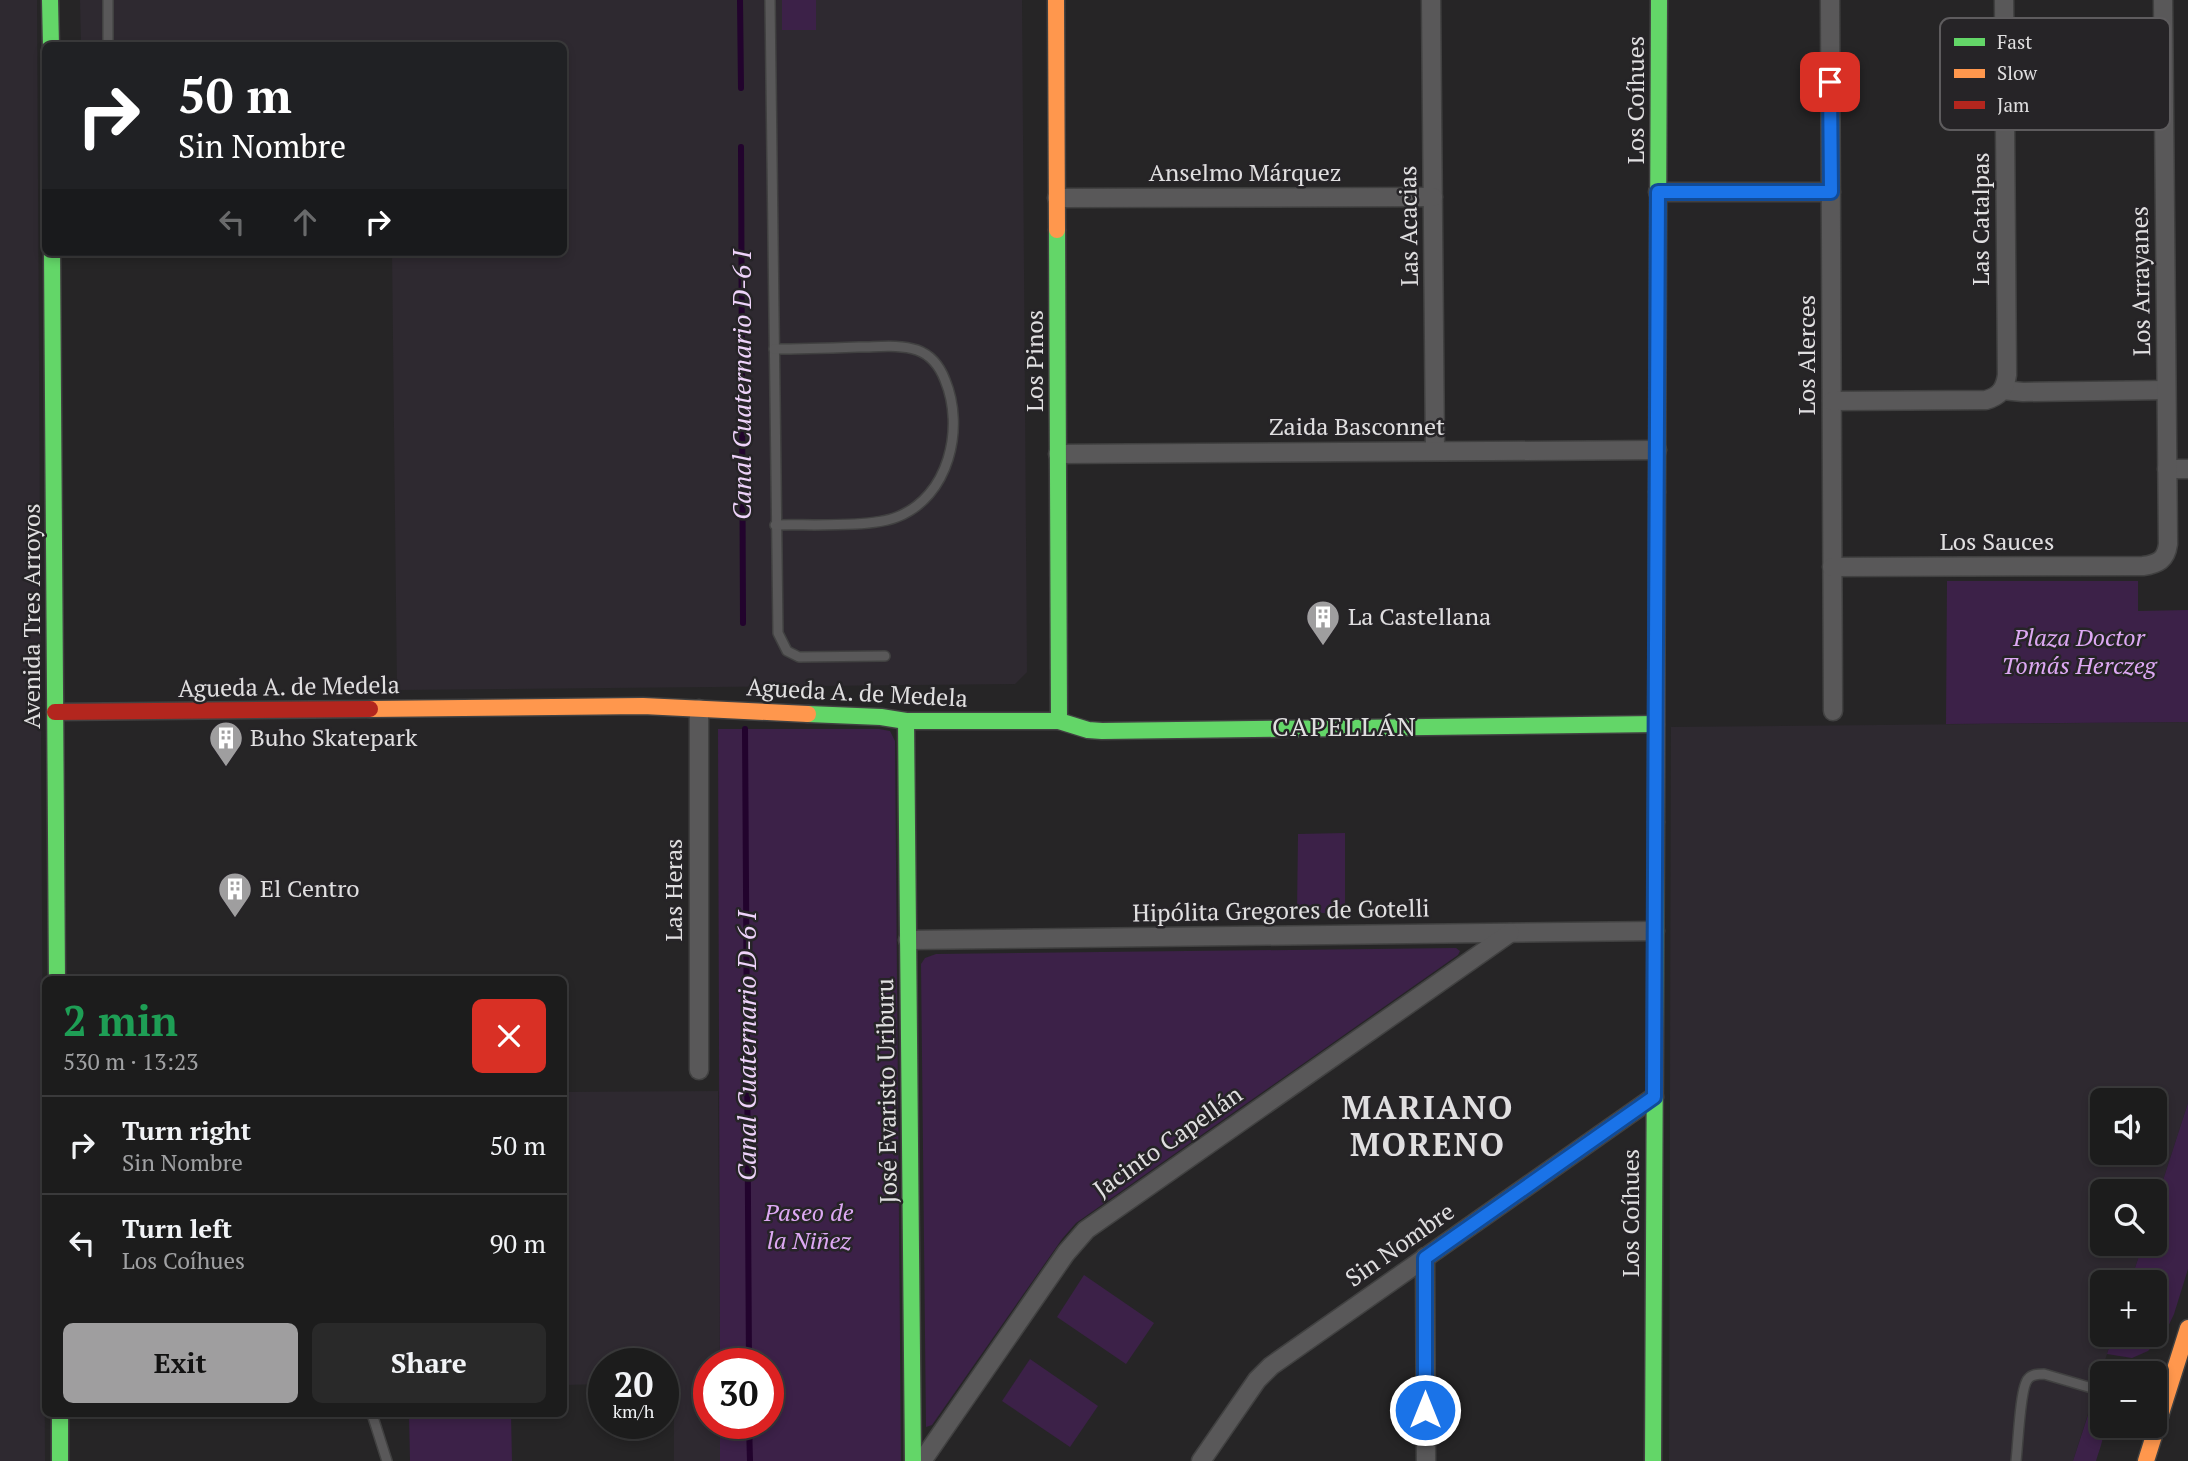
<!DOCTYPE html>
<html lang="en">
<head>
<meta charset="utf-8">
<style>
  :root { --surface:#1c1c1c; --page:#292929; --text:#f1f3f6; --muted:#a0a1a3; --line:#3a3a3b; --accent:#9f9e9f }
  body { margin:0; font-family:"PT Serif",serif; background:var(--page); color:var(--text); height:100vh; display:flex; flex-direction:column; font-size:26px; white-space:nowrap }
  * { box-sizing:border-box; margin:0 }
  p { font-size:23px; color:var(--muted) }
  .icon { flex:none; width:38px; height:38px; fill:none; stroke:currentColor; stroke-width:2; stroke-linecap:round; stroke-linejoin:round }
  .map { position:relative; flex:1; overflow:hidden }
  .side { position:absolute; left:42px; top:976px; width:525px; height:441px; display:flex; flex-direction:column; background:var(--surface); border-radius:10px; box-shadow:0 4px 10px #0003,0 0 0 2px var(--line) }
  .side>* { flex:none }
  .banner { position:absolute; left:42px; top:42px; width:525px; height:214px; border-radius:10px; box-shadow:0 4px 10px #0003,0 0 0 2px var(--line); background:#202124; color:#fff; overflow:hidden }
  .buttons { position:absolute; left:2090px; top:1088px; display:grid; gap:14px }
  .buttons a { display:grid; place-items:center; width:77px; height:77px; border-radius:10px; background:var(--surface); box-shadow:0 4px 10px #0003,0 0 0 2px var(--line); font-size:35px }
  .speed { position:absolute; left:588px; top:1348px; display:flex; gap:14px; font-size:35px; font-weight:700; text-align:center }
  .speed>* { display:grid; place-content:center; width:91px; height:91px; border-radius:50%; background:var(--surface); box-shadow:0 4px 10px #0003,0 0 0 2px var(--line); line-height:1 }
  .speed small { font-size:18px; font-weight:400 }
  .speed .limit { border:10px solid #d22; background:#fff; color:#111 }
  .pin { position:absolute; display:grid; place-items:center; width:60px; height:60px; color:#fff; margin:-30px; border-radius:14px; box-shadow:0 4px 10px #0006 }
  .me { position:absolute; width:77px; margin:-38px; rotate:0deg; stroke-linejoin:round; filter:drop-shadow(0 0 5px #0008) }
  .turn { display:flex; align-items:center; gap:24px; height:147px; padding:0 21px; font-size:32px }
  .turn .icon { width:91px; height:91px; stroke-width:2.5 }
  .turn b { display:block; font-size:49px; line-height:60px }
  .lanes { display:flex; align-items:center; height:66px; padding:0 21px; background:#0003; justify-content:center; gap:35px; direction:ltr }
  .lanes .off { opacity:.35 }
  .round { display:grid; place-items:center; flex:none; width:74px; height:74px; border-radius:10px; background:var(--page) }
  .summary { display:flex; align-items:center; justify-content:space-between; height:119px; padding:0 21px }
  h1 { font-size:42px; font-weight:700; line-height:52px; color:#1e9e55 }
  .cta { display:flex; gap:14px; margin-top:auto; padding:14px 21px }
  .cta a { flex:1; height:80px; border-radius:10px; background:var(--accent); color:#111; font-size:28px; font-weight:700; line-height:80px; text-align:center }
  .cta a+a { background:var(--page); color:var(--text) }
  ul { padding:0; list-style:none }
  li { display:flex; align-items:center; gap:21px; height:98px; padding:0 21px; border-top:2px solid var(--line) }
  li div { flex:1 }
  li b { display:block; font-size:26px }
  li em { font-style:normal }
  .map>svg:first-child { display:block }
  .built { fill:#2e2930; fill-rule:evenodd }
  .green { fill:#3c2148 }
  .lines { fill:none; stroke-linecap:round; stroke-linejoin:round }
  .stream { stroke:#22032d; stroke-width:6 }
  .lane-casing { stroke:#414141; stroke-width:12 }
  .street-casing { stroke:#414141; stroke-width:21 }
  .fast-casing { stroke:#414141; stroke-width:19 }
  .slow-casing { stroke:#414141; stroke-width:19 }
  .jam-casing { stroke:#414141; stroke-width:19 }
  .lane { stroke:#595859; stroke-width:9 }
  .street { stroke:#595859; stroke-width:18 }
  .fast { stroke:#63d668; stroke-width:16 }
  .slow { stroke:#ff974d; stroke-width:16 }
  .jam { stroke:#b3261e; stroke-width:16 }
  .route-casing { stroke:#114b97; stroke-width:18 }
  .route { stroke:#1a73e8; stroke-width:12 }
  .labels { text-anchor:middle; stroke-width:5; stroke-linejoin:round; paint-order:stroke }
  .street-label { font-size:24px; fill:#e0dfe0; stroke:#262427 }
  .poi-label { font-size:24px; fill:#e0dfe0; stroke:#262427; text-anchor:start }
  .park-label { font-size:24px; font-style:italic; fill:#dda8f3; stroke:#262427 }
  .water-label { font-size:26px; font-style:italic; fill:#eed3fa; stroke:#262427 }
  .neighbourhood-label { font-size:26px; letter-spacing:2px; fill:#e0dfe0; stroke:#262427 }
  .district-label { font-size:32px; font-weight:bold; letter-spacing:2px; fill:#e0dfe0; stroke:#262427 }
  .key { fill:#262427; stroke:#5e5c5e; stroke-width:2 }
  .key-label { font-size:19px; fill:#e0dfe0 }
</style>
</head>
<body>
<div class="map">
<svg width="2188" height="1461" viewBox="0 0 2188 1461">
  <rect width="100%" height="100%" fill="#262526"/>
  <g class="built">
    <polygon points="0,0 37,0 45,1461 0,1461"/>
    <polygon points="80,0 1022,0 1027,672 1015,684 397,690 392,252 564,252 564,46 81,45"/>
    <path d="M2188 722V1103L2154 1208V1192H2102V1244H2143L2130 1283H2102V1335H2113L2073 1461H1669L1671 727ZM2102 1101H2154V1153H2102Z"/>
    <polygon points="718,1091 720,1363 709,1363 709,1423 720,1423 720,1461 674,1461 674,1384 663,1384 663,1363 604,1363 604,1384 564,1385 564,1092"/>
  </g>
  <g class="green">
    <rect x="782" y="0" width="34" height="30"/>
    <polygon points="1947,581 2138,581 2138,611 2188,610 2188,722 1946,724"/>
    <polygon points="718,729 879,729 890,731 895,741 901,1461 720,1461 720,1423 768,1423 768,1363 720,1363"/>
    <polygon points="1345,833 1345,913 1297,913 1298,834"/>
    <polygon points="1456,948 1460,951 1458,955 1076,1223 1062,1239 932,1425 926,1427 921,964 925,958 936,954"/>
    <polygon points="2188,1103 2188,1269 2174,1314 2165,1333 2148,1351 2132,1358 2107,1354 2113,1335 2154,1335 2154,1283 2130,1283 2143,1244 2154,1244 2154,1208"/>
    <polygon points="1084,1275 1154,1323 1126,1364 1057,1317"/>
    <polygon points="1030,1359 1098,1406 1070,1447 1002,1401"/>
    <path d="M2089 1412C2112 1421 2102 1442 2096 1461H2073Z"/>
    <polygon points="409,1414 511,1414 512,1461 410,1461"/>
  </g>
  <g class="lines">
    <g class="stream">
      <polyline points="740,0 741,88"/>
      <polyline points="741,147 743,623"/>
      <polyline points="745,729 749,1363"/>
      <polyline points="749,1423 750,1461"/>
    </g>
    <g class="lane-casing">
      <g id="lane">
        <polyline points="108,0 108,46"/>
        <polyline points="770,0 778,633 787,651 799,657 885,656"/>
        <path d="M774 349C802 349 831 348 859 347 878 347 899 344 917 350 931 355 940 367 945 380 965 428 949 497 897 517 870 528 807 524 775 525"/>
        <polyline points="372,1414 387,1461"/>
        <path d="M2016 1461C2018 1446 2020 1387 2028 1379 2032 1374 2038 1374 2044 1374L2102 1391"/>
      </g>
    </g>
    <g class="street-casing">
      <g id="street">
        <polyline points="1431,0 1435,451"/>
        <polyline points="1830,0 1833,711"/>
        <polyline points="1658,192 1831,192"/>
        <polyline points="1057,198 1433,197"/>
        <polyline points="2002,390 2023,392 2166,390"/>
        <path d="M1832 401 1986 400C2000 396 2005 389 2007 375L2004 0"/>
        <polyline points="1058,454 1657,450"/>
        <polyline points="2167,469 2188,469"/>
        <path d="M1832 567 2143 566C2158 564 2166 560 2168 544L2163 0"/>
        <polyline points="699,709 699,1070"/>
        <polyline points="908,940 1655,931"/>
        <polyline points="1425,1257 1426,1461"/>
        <polyline points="922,1461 1066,1253 1086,1230 1510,933"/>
        <polyline points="1201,1461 1257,1380 1271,1366 1654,1097"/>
      </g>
    </g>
    <g class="fast-casing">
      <g id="fast">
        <polyline points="50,0 51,46"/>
        <polyline points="1057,230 1059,721"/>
        <polyline points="52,252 57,980"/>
        <polyline points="1657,492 1659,0"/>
        <polyline points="808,714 881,717 906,721 1059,721 1088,730 1102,731 1656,724"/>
        <polyline points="906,721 913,1461"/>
        <polyline points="60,1414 60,1461"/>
        <polyline points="1653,1461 1656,822"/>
      </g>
    </g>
    <g class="slow-casing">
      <g id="slow">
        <polyline points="1056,0 1057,230"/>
        <polyline points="370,709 643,706 808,714"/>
        <polyline points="1656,822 1657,492"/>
        <polyline points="2146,1461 2188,1328"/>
      </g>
    </g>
    <g class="jam-casing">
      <polyline id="jam" points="55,712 370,709"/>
    </g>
    <use href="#lane" class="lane"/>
    <use href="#street" class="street"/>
    <use href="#fast" class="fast"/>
    <use href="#slow" class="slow"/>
    <use href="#jam" class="jam"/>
  </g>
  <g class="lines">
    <g class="route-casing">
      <polyline id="route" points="1425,1410 1425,1258 1654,1097 1658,192 1831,192 1830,82"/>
    </g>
    <use href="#route" class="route"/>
  </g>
  <defs>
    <g id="building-pin" transform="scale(1.75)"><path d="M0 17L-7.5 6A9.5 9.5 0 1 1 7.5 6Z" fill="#9f9e9f" stroke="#262427"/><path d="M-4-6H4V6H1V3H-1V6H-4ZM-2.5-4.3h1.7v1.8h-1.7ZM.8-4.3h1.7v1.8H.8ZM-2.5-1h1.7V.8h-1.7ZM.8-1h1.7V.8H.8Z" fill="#fff"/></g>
  </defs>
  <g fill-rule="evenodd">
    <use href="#building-pin" x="1323" y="617"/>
    <use href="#building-pin" x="226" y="738"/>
    <use href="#building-pin" x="235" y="889"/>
  </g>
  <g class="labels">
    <g class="street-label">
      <text transform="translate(1636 100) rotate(-90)" y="8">Los Coíhues</text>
      <text x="1245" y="181">Anselmo Márquez</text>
      <text transform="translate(1981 219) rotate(-90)" y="8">Las Catalpas</text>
      <text transform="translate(1409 226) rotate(-91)" y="8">Las Acacias</text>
      <text transform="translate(2141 281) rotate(-91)" y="8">Los Arrayanes</text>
      <text transform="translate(1807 355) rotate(-90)" y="8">Los Alerces</text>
      <text transform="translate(1035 361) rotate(-90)" y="8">Los Pinos</text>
      <text x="1357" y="435">Zaida Basconnet</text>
      <text x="1997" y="550">Los Sauces</text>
      <text transform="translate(32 616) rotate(-90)" y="8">Avenida Tres Arroyos</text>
      <text transform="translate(289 687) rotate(-1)" y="8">Agueda A. de Medela</text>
      <text transform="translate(857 693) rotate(3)" y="8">Agueda A. de Medela</text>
      <text transform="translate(674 890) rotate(-90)" y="8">Las Heras</text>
      <text transform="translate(1281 911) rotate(-1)" y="8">Hipólita Gregores de Gotelli</text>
      <text transform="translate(887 1091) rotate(-91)" y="8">José Evaristo Uriburu</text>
      <text transform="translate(1168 1142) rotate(-35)" y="8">Jacinto Capellán</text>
      <text transform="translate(1631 1213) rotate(-90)" y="8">Los Coíhues</text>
      <text transform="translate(1400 1245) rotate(-35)" y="8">Sin Nombre</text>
    </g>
    <g class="poi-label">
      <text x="1348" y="625">La Castellana</text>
      <text x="250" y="746">Buho Skatepark</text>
      <text x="260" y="897">El Centro</text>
    </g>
    <g class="park-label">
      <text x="2079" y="646">Plaza Doctor<tspan x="2079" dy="28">Tomás Herczeg</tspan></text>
      <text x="809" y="1221">Paseo de<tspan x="809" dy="28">la Niñez</tspan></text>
    </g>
    <g class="water-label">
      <text transform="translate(742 385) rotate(-90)" y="9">Canal Cuaternario D-6 I</text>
      <text transform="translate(747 1046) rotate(-90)" y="9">Canal Cuaternario D-6 I</text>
    </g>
    <g class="neighbourhood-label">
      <text x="1345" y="736">CAPELLÁN</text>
    </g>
    <g class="district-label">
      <text x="1428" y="1119">MARIANO<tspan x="1428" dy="37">MORENO</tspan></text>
    </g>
  </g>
  <rect x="1940" y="18" width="230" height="112" rx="10" class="key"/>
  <rect x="1954" y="38" width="31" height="8" fill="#63d668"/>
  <rect x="1954" y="69" width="31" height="9" fill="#ff974d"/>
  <rect x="1954" y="101" width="31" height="8" fill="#b3261e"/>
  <g class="key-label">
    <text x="1997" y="49">Fast</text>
    <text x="1997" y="80">Slow</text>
    <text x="1997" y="112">Jam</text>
  </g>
</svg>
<div class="buttons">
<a><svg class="icon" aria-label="sound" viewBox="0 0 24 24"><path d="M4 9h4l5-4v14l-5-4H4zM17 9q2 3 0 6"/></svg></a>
<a><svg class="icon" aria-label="search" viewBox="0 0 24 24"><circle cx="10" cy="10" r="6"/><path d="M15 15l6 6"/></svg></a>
<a>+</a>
<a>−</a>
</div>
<div class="speed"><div>20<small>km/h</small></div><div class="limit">30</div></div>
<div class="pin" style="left:1830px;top:82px;background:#d93025"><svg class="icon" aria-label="arrive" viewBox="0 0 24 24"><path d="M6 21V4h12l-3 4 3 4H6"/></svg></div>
<svg class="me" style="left:1425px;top:1410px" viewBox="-20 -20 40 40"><circle r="17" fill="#1a73e8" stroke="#fff" stroke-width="3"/><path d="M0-11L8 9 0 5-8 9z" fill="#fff"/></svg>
<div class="banner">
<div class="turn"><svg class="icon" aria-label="right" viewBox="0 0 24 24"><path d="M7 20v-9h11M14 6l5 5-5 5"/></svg><div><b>50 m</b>Sin Nombre</div></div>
<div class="lanes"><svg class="icon off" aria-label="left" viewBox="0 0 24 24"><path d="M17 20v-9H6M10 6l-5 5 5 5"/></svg><svg class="icon off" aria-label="ahead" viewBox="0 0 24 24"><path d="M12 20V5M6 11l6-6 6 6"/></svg><svg class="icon" aria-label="right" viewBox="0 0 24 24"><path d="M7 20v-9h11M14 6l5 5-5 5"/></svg></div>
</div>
<section class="side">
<div class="summary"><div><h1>2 min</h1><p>530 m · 13:23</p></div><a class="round" style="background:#d93025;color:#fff"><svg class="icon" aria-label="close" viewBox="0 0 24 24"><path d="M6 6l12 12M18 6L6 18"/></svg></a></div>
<ul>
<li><svg class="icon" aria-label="right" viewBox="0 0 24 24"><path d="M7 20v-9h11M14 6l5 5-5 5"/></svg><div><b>Turn right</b><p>Sin Nombre</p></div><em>50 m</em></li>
<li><svg class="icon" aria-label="left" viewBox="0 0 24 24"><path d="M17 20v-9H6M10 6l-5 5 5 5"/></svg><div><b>Turn left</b><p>Los Coíhues</p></div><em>90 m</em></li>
</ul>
<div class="cta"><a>Exit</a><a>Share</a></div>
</section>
</div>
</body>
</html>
